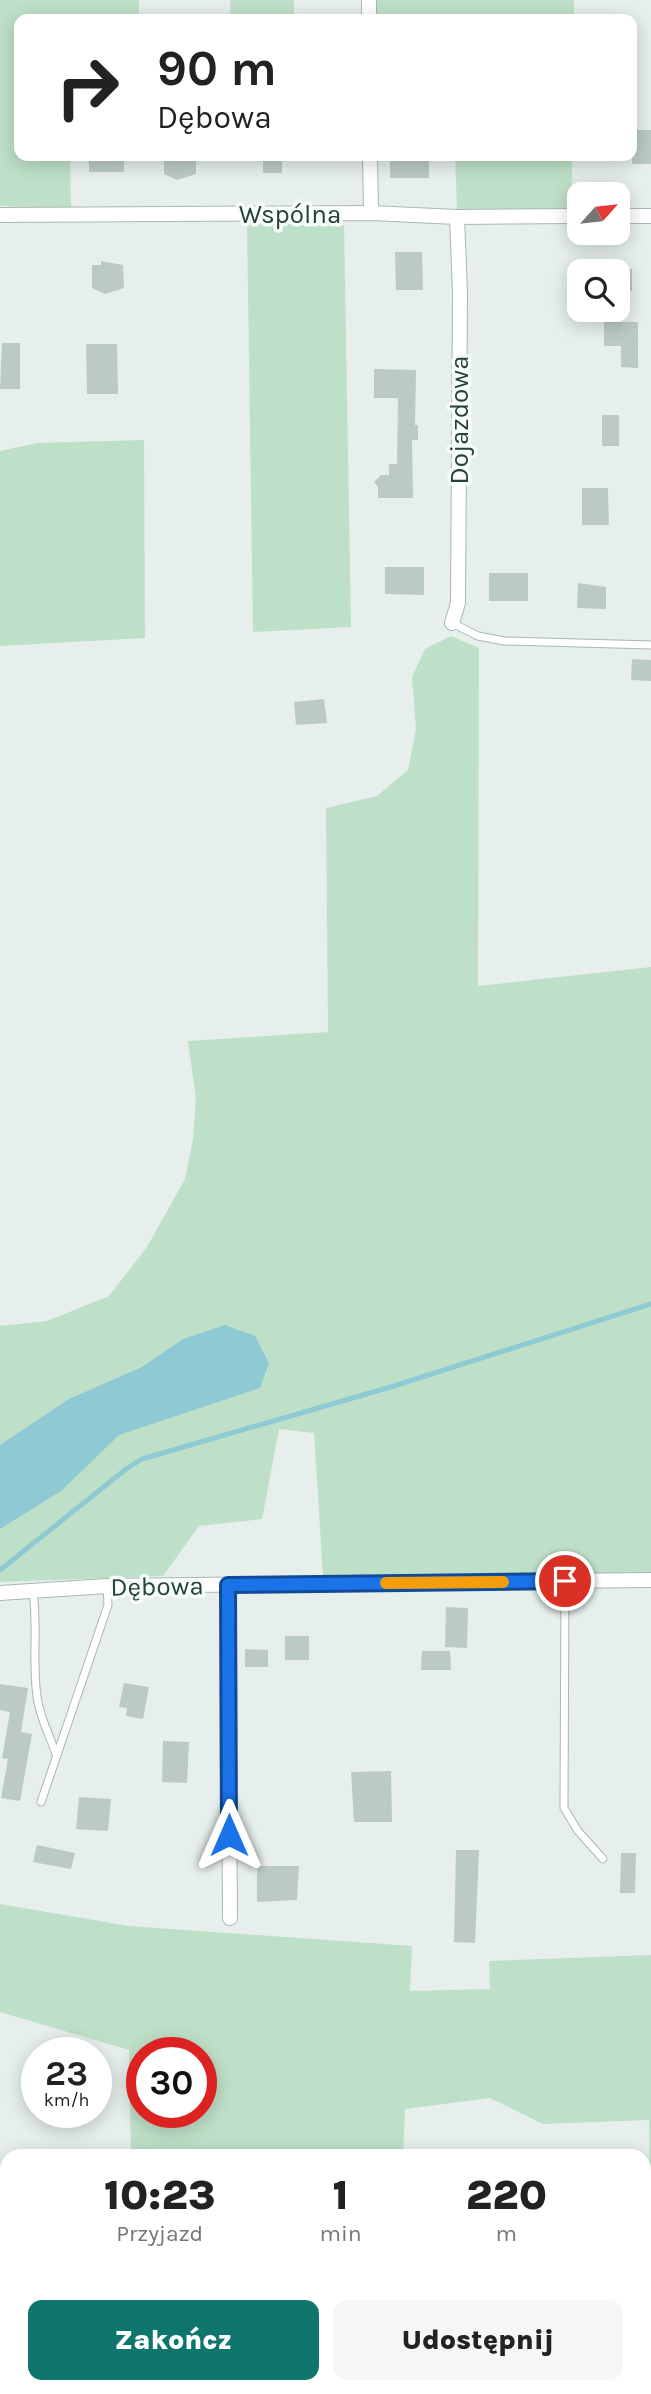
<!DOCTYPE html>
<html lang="pl">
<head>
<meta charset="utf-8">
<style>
  :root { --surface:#fff; --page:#f6f6f6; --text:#222; --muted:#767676; --accent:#0f766e }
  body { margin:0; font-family:Karla,sans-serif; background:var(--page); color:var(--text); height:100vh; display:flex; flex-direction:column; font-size:26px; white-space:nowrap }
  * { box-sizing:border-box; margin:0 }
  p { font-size:23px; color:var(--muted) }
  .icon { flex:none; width:38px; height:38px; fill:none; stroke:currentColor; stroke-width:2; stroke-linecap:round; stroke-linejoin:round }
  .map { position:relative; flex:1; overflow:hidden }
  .drawer { position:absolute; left:0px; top:2149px; width:651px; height:245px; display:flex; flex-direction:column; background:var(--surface); border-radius:21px 21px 0 0; box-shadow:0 4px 18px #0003 }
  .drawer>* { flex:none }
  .top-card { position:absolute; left:14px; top:14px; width:623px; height:147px; border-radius:14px; box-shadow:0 4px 18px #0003; background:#fff; color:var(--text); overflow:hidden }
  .needle { width:46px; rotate:63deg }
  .buttons { position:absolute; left:567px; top:182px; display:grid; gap:14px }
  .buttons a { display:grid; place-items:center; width:63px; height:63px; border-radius:14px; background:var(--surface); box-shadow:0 4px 18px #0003; font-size:35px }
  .speed { position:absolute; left:21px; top:2037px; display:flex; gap:14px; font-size:35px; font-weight:700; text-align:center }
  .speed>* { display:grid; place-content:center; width:91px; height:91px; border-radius:50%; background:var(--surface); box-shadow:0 4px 18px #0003; line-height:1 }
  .speed small { font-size:18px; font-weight:400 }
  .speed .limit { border:10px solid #d22; background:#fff; color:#111 }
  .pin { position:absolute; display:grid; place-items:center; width:60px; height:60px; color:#fff; margin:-30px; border:4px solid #fff; border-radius:50%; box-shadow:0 2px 7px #0007 }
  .me { position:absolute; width:77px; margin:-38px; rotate:0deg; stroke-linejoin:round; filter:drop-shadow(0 0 5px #0008) }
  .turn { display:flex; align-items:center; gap:24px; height:147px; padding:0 28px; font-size:32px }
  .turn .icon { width:91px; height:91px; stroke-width:2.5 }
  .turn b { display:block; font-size:49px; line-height:60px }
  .eta { display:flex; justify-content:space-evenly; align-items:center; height:119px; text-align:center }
  .eta b { font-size:42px; font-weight:800; line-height:49px }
  .cta { display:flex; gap:14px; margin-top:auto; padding:14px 28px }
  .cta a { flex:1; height:80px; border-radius:14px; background:var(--accent); color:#fff; font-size:28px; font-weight:800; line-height:80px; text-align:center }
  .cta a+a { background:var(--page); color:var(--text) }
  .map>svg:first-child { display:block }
  .green { fill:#bfe0c8; fill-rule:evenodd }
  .water { fill:#8ec9d4 }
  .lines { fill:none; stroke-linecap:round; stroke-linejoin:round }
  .stream { stroke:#8ec9d4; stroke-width:5 }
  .building { fill:#bbcac4 }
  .service-casing { stroke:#a8b8b2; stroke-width:9 }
  .minor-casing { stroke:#a8b8b2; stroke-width:16 }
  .service { stroke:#fff; stroke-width:7 }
  .minor { stroke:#fff; stroke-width:14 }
  .route-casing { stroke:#114b97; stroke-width:18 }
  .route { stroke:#1a73e8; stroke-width:12 }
  .slow { stroke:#f59e0b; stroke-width:12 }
  .labels { text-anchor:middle; stroke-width:7; stroke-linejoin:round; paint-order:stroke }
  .street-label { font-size:26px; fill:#24423a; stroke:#f7fbf9 }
</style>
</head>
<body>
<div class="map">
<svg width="651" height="2394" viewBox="0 0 651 2394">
  <rect width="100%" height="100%" fill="#e6efeb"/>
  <g class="green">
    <polygon points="0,0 139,0 139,19 19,19 19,156 70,156 71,208 0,206"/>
    <polygon points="230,0 294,0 294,19 231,19"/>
    <rect x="375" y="0" width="199" height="19"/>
    <polygon points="455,156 572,156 572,209 457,209"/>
    <polygon points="247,223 344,225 351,627 253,632"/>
    <polygon points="144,440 145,638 0,646 0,451 37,443"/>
    <polygon points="451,636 479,648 478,986 651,967 651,1573 323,1575 314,1433 279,1429 262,1519 199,1526 163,1576 0,1582 0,1326 47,1321 109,1296 147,1247 185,1179 193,1139 196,1099 188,1041 328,1032 326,808 377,796 408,770 416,729 412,677 425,649"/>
    <path d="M0 1904 129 1926 412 1946 410 1991 490 1989 489 1961 651 1955V2302L649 2120 543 2124 490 2098 405 2109 403 2156H131L129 2050 0 2012ZM142 2053H201V2112H142Z"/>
    <polygon points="234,2387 392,2387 392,2392"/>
  </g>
  <polygon class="water" points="225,1325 255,1336 269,1363 260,1388 119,1435 61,1491 0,1529 0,1445 69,1399 142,1367 183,1339"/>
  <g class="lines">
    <polyline class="stream" points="0,1570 126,1469 142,1459 394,1386 651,1304"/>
  </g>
  <g class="building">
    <rect x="632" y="130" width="19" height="34"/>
    <rect x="89" y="156" width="35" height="16"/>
    <polygon points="164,156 196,156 196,174 177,180 164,174"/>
    <rect x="263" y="156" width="19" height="17"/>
    <rect x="390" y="156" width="39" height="22"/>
    <polygon points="395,252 422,252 423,290 396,290"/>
    <polygon points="101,261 123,265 124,288 105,294 92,288 92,265 101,265"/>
    <polygon points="618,268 632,269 632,291 618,291"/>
    <polygon points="604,322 638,322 638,368 621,367 621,346 604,346"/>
    <polygon points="2,343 20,343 20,389 0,389"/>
    <polygon points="86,344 117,344 118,394 87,394"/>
    <polygon points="374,369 416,370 415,425 418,425 418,440 412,440 413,498 378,498 378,487 374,482 381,475 389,475 389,464 397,464 398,398 374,398"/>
    <rect x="602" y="415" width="17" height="31"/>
    <polygon points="582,488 608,488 609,525 582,525"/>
    <polygon points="385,567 424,567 424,595 385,594"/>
    <rect x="489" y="573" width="39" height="28"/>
    <polygon points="578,583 606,587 606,609 577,608"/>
    <polygon points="632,659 651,660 651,681 631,680"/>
    <polygon points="324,699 327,723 296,725 294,702"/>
    <polygon points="446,1607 468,1608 467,1648 445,1647"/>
    <rect x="285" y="1636" width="24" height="24"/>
    <polygon points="245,1649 268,1650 268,1667 245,1667"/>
    <polygon points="422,1651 450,1651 451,1670 421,1670"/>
    <polygon points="124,1683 149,1687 143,1719 126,1716 127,1708 119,1707"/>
    <polygon points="0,1684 28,1688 21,1732 32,1734 20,1801 1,1798 8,1759 2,1758 10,1712 0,1710"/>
    <polygon points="163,1741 189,1742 187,1783 162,1782"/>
    <polygon points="391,1771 392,1822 354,1822 351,1772"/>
    <polygon points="79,1797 111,1799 108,1831 76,1829"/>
    <polygon points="37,1845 75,1853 71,1869 33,1862"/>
    <polygon points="456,1850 479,1850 475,1943 454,1942"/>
    <polygon points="621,1853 636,1853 635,1893 620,1893"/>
    <polygon points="257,1866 299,1866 297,1900 257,1902"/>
  </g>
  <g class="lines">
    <g class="service-casing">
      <g id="service">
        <polyline points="452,623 478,636 504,641 651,645"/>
        <polyline points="565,1581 564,1808 578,1831 603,1859"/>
        <path d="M33 1591C38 1626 32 1661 37 1696 39 1716 50 1736 56 1754"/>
        <polyline points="41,1802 108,1605 107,1587"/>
      </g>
    </g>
    <g class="minor-casing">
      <g id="minor">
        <polyline points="369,0 369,19"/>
        <polyline points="370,156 371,213"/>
        <polyline points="0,215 371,213 457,217 579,216"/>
        <polyline points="618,216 651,216"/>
        <polyline points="452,623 458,603 460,293 457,217"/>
        <polyline points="228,1585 230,1918"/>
        <polyline points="0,1593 107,1586 651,1580"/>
      </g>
    </g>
    <use href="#service" class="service"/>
    <use href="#minor" class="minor"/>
  </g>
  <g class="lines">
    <g class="route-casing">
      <polyline id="route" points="229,1835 228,1585 565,1581"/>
    </g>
    <use href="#route" class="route"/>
    <polyline class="slow" points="386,1583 503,1582"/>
  </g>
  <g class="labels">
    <g class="street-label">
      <text x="290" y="223">Wspólna</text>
      <text transform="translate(459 420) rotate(-90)" y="9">Dojazdowa</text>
      <text transform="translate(157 1586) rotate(-1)" y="9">Dębowa</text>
    </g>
  </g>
</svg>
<div class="buttons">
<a><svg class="needle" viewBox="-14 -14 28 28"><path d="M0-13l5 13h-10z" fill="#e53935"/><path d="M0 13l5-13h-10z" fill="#767676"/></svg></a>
<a><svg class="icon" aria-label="search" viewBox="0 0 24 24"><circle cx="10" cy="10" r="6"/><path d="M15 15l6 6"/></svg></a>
</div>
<div class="speed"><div>23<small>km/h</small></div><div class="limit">30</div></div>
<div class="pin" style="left:565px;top:1581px;background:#d93025"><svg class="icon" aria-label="arrive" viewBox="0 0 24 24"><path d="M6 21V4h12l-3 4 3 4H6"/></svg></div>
<svg class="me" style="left:229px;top:1835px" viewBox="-20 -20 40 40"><path d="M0-17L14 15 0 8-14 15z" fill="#1a73e8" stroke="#fff" stroke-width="4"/></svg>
<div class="top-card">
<div class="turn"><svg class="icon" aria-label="right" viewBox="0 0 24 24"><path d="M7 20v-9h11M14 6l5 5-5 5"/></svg><div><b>90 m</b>Dębowa</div></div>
</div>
<section class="drawer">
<div class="eta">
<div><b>10:23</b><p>Przyjazd</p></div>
<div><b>1</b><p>min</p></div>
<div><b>220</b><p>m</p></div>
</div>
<div class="cta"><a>Zakończ</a><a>Udostępnij</a></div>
</section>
</div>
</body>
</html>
